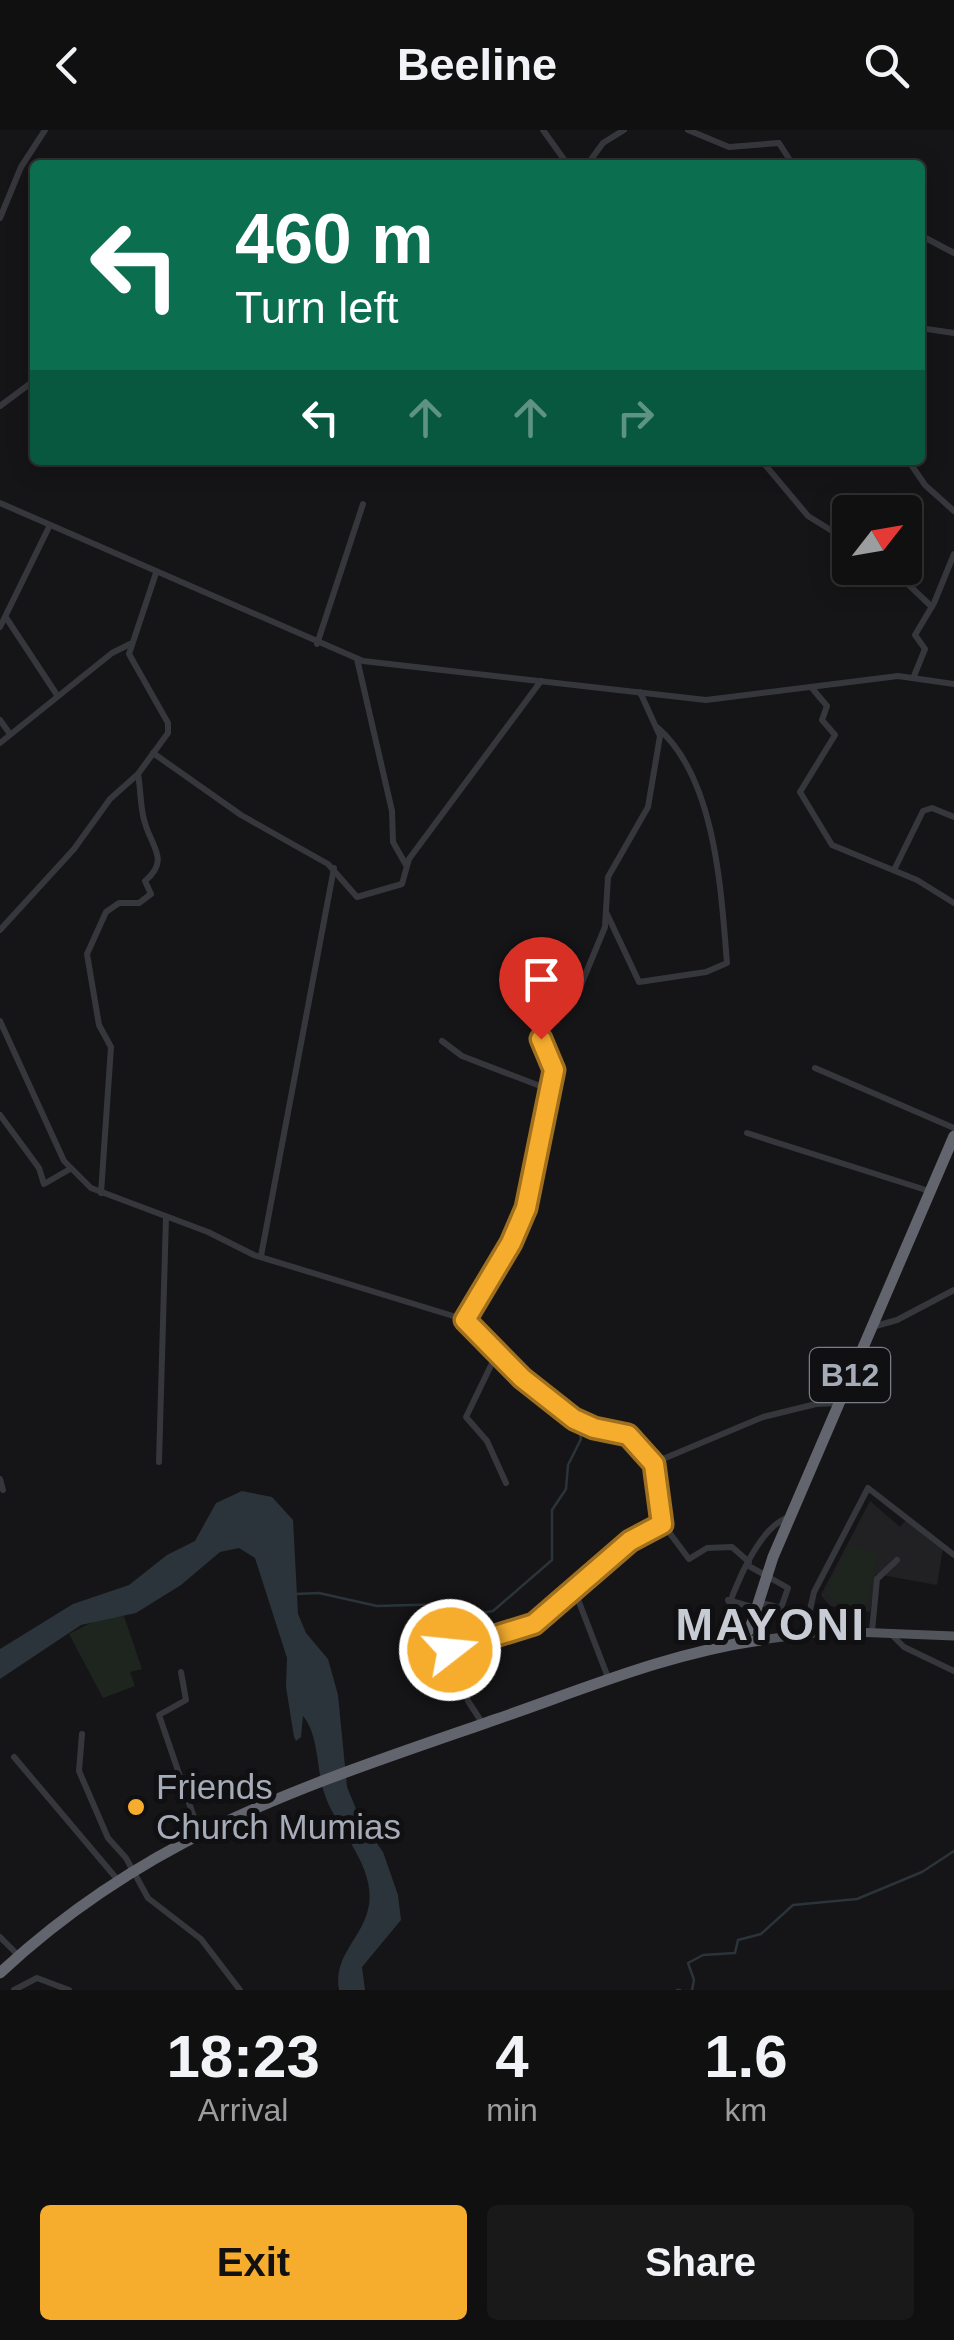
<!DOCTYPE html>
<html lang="en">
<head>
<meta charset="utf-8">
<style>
  :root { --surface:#101011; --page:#19191a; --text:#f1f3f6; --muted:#9c9d9f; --line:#303031; --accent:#f6ad2e }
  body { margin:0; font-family:Helvetica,sans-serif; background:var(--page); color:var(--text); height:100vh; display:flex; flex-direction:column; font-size:38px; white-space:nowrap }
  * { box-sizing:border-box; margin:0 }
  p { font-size:32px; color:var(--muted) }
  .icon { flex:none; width:55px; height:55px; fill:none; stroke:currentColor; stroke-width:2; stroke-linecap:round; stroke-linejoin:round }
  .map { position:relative; height:1860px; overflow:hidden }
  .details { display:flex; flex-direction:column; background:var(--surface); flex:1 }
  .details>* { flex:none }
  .guide { position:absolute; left:30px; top:30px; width:895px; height:305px; border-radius:10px; box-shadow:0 5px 25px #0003,0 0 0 2px var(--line); background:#0b6e4f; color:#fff; overflow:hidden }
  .needle { width:65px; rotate:59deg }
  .fabs { position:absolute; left:832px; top:365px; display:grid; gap:20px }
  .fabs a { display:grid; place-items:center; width:90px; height:90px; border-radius:10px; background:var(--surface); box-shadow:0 5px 25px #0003,0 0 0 2px var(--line); font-size:50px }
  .pin { position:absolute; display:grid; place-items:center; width:85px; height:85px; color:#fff; margin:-102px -42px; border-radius:50% 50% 50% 0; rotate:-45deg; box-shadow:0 0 10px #0007 }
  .pin .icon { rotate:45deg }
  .me { position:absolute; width:110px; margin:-55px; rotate:74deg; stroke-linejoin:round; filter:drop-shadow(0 0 8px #0008) }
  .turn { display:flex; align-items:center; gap:35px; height:210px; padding:0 40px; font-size:45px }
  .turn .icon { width:130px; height:130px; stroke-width:2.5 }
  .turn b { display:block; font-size:70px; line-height:85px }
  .lanes { display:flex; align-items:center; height:95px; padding:0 40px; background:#0003; justify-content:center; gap:50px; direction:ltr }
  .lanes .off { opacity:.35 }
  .eta { display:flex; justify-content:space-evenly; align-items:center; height:170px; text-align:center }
  .eta b { font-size:60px; font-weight:600; line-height:70px }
  .button { display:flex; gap:20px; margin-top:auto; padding:20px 40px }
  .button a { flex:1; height:115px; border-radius:10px; background:var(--accent); color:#111; font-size:40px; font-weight:600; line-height:115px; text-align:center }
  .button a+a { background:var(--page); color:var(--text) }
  header { display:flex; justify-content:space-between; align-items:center; height:130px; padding:0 40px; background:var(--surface); font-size:45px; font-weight:600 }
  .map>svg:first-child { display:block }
  .built { fill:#212124 }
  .green { fill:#1d251e }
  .water { fill:#2b343b }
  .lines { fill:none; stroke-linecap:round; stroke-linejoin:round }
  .stream { stroke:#2b343b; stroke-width:2.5 }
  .minor { stroke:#36373c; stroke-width:6 }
  .major { stroke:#52545b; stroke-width:9 }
  .highway { stroke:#62656d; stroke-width:11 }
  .route-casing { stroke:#a0701e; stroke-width:25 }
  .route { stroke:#f6ad2e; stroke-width:18 }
  .poi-dot { fill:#f6ad2e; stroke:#101012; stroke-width:4 }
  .labels { text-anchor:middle; stroke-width:10; stroke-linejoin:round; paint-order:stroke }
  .shield { fill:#101012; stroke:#797d86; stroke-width:2.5 }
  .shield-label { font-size:32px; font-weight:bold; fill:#a6acb7 }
  .poi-label { font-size:35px; fill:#a6acb7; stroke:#101012; text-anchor:start }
  .district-label { font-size:45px; font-weight:bold; letter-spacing:2.5px; fill:#c7cbd3; stroke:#101012 }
</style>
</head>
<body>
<header><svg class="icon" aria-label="back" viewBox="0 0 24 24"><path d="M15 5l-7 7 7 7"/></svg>Beeline<svg class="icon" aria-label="search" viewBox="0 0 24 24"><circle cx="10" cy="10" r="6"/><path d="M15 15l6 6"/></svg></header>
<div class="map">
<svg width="954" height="1860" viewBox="0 0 954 1860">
  <rect width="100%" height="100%" fill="#151517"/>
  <polygon class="built" points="870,1371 900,1397 906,1390 943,1418 937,1455 876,1444 870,1482 830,1476 821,1465"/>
  <g class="green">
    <polygon points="849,1416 877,1423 867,1478 833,1472 826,1463"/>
    <polygon points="124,1486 142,1539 130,1542 135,1556 103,1568 69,1504 101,1488"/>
  </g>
  <path class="water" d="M242 1361 272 1367 293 1390 298 1484 306 1503 328 1529 338 1565 347 1657 361 1691 383 1722 398 1765 401 1790 362 1837 365 1860H339C333 1824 363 1809 369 1775 375 1736 339 1702 326 1668 316 1644 320 1606 303 1586L301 1607 296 1611 294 1607 286 1557 287 1528 255 1428 239 1418 220 1422 181 1455 136 1483 81 1495 0 1549V1519L73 1474 129 1455 167 1425 195 1411 216 1373Z"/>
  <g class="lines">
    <g class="stream">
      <polyline points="296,1464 319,1463 377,1476 448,1474 462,1486 493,1481 552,1430 552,1380 566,1359 568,1335 581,1309 578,1294"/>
      <polyline points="677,1860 680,1860"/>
      <polyline points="692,1860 694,1850 688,1833 703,1825 735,1823 738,1810 761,1804 793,1775 857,1769 922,1742 954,1721"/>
    </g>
    <g class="minor">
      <polyline points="543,0 568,35"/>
      <polyline points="688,0 729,17 779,13 793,35"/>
      <polyline points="587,35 603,13 624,0"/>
      <polyline points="0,88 21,37 45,0"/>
      <polyline points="920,105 954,123"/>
      <polyline points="920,198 954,203"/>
      <polyline points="0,276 35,250"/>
      <polyline points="761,330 808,386 850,412"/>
      <polyline points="908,330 925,355 954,381"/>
      <polyline points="0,373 363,531 706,570 898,546 954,554"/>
      <polyline points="891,438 932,477"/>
      <polyline points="7,489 57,565"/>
      <polyline points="0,497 49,397"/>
      <polyline points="317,514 363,374"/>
      <polyline points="357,529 392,681 393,712 406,735"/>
      <polyline points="914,546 925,519 915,505 934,473 954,424"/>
      <polyline points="811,557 827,576 822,590 835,605 800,662 832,715 917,750 954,773"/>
      <polyline points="0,590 10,604"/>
      <polyline points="0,613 112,523 130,514"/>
      <polyline points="153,623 241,685 328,734 357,767 402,754 409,729 541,551"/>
      <polyline points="894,740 923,681 932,678 954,687"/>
      <path d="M607 784 639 852 706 842 727 833C721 761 716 649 658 598"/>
      <polyline points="0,800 74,719 110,669 138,644 168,603 168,593 129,524 156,443"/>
      <polyline points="0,891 64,1031 91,1058 208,1102 254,1125 463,1189 547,1268 588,1297 626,1303 651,1334 763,1287 816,1274 839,1273"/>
      <polyline points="442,911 462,926 548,959"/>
      <polyline points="815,938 954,998"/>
      <polyline points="0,985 39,1038 44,1054 70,1039"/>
      <polyline points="747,1003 929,1061"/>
      <path d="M101 1063 111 917 99 895 87 824 106 782 119 773H139L151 764 145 751C170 730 152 718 145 693 140 679 141 660 138 644"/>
      <polyline points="261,1126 334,738"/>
      <polyline points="465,1190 511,1113 528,1069 554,940 541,898 581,855 605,797 608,747 648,677 660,606 640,562"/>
      <polyline points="872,1197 897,1190 954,1160"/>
      <polyline points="497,1223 466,1287 487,1311 506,1353"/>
      <polyline points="159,1332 166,1087"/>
      <polyline points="655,1335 660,1390 689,1429 707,1418 732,1417 749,1432"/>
      <polyline points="0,1349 3,1360"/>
      <polyline points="747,1435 788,1458 781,1478 758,1472"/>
      <polyline points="728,1470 755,1478"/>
      <polyline points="872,1501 877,1449 897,1430"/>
      <polyline points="805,1502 814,1462 868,1358 954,1425"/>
      <polyline points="890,1503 904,1517 954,1541"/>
      <path d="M718 1516C723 1482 754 1398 789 1387"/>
      <polyline points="181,1542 186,1570 159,1585 199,1702"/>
      <polyline points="609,1550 574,1459 632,1409 662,1394"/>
      <polyline points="483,1594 468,1571 463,1555 465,1542 451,1518 532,1495 574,1459"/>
      <polyline points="82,1604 79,1641 108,1708 126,1728 148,1768 201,1809 240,1860"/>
      <polyline points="14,1627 117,1749"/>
      <polyline points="0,1807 19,1826"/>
      <polyline points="14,1860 37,1848 69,1860"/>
    </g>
    <polyline class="major" points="760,1510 829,1501 954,1506"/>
    <g class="highway">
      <polyline points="737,1513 750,1499 773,1427 954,1006"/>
      <path d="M0 1843C151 1702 308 1655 497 1589 584 1559 669 1523 760 1510L754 1487"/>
    </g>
  </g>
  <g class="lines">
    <g class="route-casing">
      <polyline id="route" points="450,1520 534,1494 630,1411 662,1394 654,1334 628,1305 594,1298 574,1289 522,1248 465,1190 511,1113 526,1078 554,940 541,909"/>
    </g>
    <use href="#route" class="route"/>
  </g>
  <circle class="poi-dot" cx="136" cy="1677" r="10"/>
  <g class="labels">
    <rect class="shield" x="810" y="1218" width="80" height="54" rx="8"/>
    <g class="shield-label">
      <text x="850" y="1256">B12</text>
    </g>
    <g class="poi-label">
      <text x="156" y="1669">Friends<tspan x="156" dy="40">Church Mumias</tspan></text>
    </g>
    <g class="district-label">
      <text x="771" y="1510">MAYONI</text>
    </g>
  </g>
</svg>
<div class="fabs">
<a><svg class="needle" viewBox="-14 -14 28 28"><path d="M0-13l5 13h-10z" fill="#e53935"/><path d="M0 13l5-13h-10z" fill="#9c9d9f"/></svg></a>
</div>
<div class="pin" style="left:541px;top:909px;background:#d93025"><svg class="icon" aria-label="arrive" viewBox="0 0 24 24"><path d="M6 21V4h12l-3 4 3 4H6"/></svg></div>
<svg class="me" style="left:450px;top:1520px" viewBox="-20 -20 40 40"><circle r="17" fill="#f6ad2e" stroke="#fff" stroke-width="3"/><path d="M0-11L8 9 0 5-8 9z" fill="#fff"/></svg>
<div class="guide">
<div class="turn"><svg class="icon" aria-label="left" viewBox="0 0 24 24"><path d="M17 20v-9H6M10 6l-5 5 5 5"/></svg><div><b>460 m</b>Turn left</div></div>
<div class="lanes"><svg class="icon" aria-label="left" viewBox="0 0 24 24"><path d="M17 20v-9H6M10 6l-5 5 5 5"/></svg><svg class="icon off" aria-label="ahead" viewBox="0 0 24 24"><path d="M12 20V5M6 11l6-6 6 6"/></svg><svg class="icon off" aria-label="ahead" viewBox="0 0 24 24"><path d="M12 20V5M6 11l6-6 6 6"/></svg><svg class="icon off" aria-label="right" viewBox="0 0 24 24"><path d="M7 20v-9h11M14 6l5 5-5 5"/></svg></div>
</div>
</div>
<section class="details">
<div class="eta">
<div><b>18:23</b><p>Arrival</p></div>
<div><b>4</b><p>min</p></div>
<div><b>1.6</b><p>km</p></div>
</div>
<div class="button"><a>Exit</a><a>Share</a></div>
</section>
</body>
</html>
